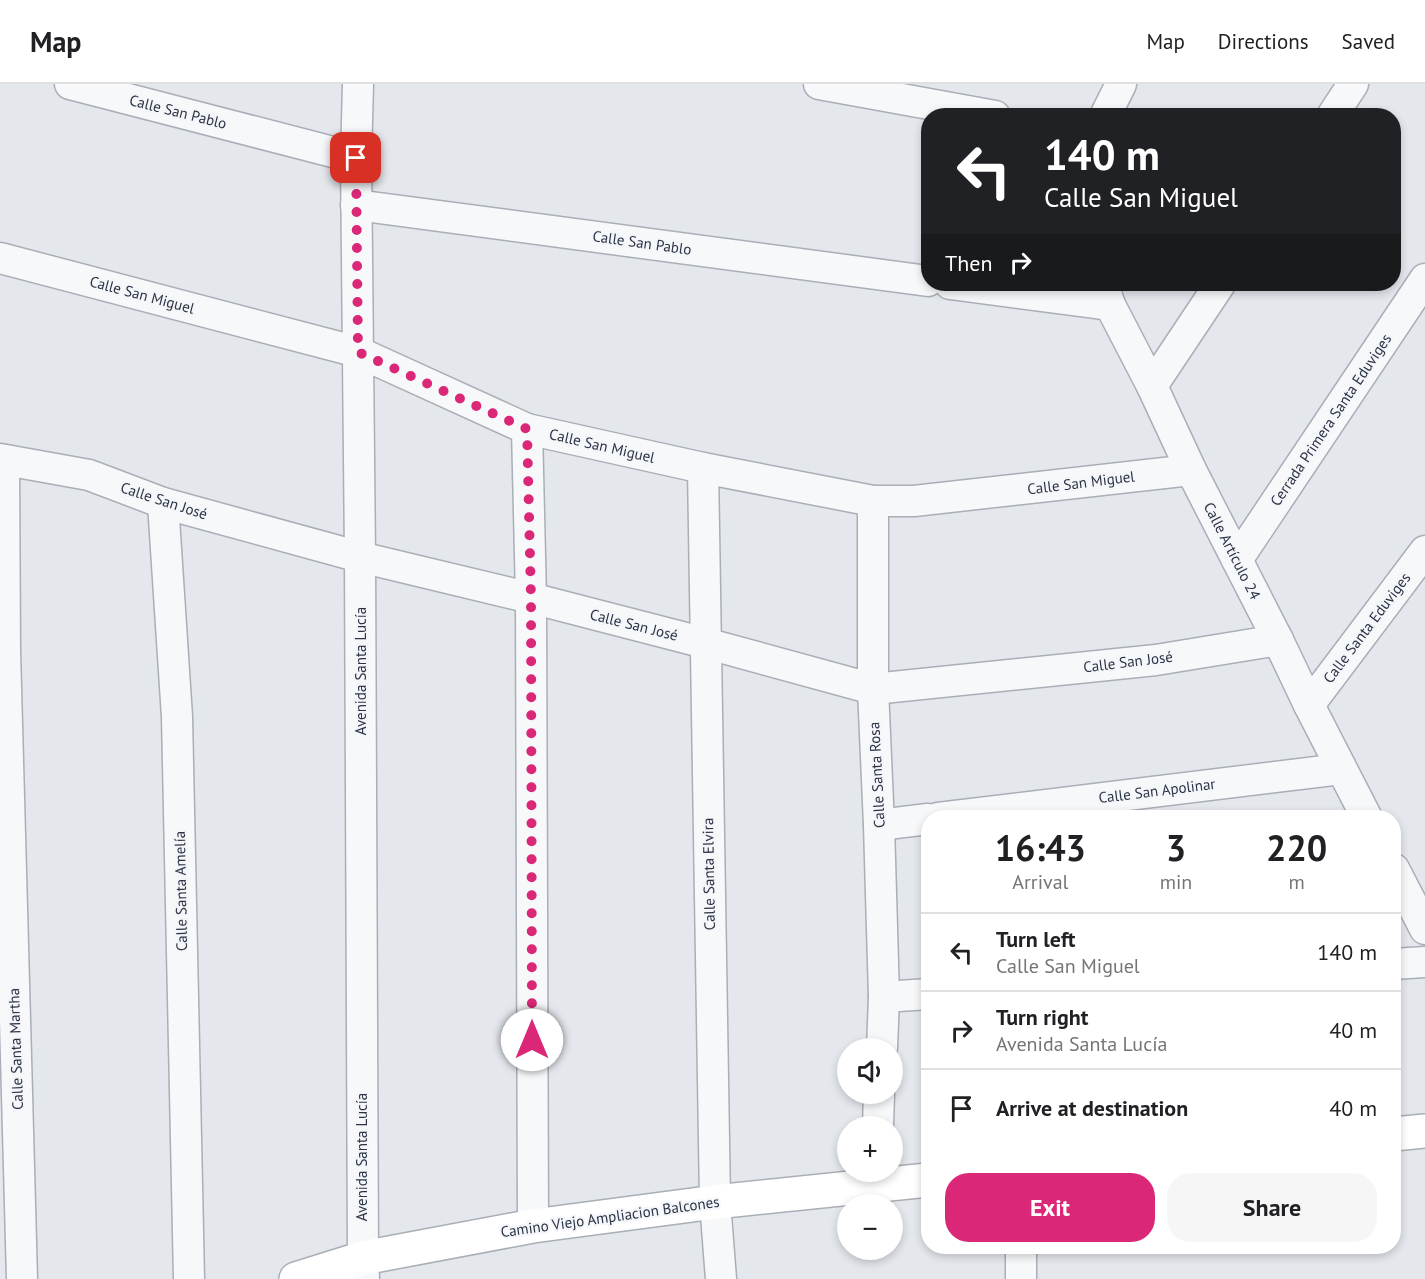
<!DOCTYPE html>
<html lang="en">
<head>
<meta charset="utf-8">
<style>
  :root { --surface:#fff; --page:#f6f6f6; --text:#202124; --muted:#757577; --line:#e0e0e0; --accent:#db2777 }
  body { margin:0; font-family:"PT Sans",sans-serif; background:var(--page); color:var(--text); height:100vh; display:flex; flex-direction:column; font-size:22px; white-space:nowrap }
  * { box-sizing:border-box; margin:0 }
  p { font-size:20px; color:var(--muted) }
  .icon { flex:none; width:33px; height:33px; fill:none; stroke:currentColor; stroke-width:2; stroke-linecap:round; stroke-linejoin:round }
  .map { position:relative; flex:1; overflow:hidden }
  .panel { position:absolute; left:921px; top:726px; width:480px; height:444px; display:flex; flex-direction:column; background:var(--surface); border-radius:24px; box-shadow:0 3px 9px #0003 }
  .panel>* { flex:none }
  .guide { position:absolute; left:921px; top:24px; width:480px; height:183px; border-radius:24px; box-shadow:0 3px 9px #0003; background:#202124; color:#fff; overflow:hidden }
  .controls { position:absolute; left:837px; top:954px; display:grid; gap:12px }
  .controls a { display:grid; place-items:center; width:66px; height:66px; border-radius:50%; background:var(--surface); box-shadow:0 3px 9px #0003; font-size:30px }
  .pin { position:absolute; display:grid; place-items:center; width:51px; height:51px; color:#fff; margin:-26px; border-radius:12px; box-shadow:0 3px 9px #0006 }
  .me { position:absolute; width:66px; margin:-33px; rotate:0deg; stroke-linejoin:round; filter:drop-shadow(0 0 4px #0008) }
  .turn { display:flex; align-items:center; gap:21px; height:126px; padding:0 24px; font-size:27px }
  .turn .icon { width:78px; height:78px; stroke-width:2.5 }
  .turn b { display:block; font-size:42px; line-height:51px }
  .then { display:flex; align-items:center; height:57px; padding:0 24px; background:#0003; gap:12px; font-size:22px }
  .eta { display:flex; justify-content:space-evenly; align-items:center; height:102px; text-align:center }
  .eta b { font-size:36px; font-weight:700; line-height:42px }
  .action { display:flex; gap:12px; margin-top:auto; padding:12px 24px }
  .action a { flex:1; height:69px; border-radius:24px; background:var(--accent); color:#fff; font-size:24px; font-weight:700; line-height:69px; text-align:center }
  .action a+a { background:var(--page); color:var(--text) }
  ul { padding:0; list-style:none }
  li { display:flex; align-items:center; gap:18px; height:78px; padding:0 24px; border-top:2px solid var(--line) }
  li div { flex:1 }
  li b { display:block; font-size:22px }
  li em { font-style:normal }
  header { display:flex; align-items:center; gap:36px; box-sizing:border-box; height:84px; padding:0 30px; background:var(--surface); border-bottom:2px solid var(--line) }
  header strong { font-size:28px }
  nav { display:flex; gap:33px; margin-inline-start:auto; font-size:21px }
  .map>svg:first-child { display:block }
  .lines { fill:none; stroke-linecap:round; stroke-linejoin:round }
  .street-casing { stroke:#a9aeb7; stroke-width:33 }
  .secondary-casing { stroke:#a9aeb7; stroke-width:36 }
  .street { stroke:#f7f8fa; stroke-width:30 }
  .secondary { stroke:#fff; stroke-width:33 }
  .route { stroke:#db2777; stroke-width:10; stroke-dasharray:0 18 }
  .labels { text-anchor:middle; stroke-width:4.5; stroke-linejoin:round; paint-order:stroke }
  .street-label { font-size:15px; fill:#2b3445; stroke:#f4f6f9 }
</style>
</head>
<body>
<header>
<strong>Map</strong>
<nav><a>Map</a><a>Directions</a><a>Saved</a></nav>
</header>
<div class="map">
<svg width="1425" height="1195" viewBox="0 0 1425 1195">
  <rect width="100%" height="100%" fill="#e4e7ec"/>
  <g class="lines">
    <g class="street-casing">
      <g id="street">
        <polyline points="70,0 356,74"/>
        <polyline points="358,0 356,74 360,473 363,1174 364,1195"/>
        <polyline points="819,0 995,32"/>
        <polyline points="1105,32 1121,0"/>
        <polyline points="1332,32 1353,0"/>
        <polyline points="356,121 928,197"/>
        <polyline points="0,174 358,268 527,345 703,384 873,417 914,417 1191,386"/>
        <polyline points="950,200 1110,221"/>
        <polyline points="1103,200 1110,221 1152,302 1191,386 1278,556 1309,621 1367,734"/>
        <polyline points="1152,302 1220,200"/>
        <polyline points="527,345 531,514 533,1142"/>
        <polyline points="0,375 89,391 163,419 360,473 531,514 705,559 873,605 1156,576 1278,556"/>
        <polyline points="4,376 5,566 22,1195"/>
        <polyline points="703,384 715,1118 721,1195"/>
        <polyline points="873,417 873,605 879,741 884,913 882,964"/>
        <polyline points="163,419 177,633 189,1195"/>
        <polyline points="1237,476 1425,195"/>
        <polyline points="1309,621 1425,467"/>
        <polyline points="938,734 1341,685"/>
        <polyline points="879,741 928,735"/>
        <polyline points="1394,785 1425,845"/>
        <polyline points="1394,880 1425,878"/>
        <polyline points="884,913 928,910"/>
        <polyline points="878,1042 879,1010"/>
        <polyline points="1021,1195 1021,1162"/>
      </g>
    </g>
    <g class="secondary-casing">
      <g id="secondary">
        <polyline points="1394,1050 1425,1047"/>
        <polyline points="296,1195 363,1174 533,1142 715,1118 928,1096"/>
      </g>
    </g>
    <use href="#street" class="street"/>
    <use href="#secondary" class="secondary"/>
  </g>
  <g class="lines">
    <polyline class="route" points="356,74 358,268 527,345 531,514 532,956"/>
  </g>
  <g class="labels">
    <g class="street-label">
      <text transform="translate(178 28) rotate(14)" y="5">Calle San Pablo</text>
      <text transform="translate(642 159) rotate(8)" y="5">Calle San Pablo</text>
      <text transform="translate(142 211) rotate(15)" y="5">Calle San Miguel</text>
      <text transform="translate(1331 336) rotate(-56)" y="5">Cerrada Primera Santa Eduviges</text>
      <text transform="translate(602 362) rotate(13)" y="5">Calle San Miguel</text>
      <text transform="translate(1081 399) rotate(-7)" y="5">Calle San Miguel</text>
      <text transform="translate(164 417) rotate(18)" y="5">Calle San José</text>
      <text transform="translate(1232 467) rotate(63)" y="5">Calle Artículo 24</text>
      <text transform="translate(634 541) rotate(14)" y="5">Calle San José</text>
      <text transform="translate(1367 544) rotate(-53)" y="5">Calle Santa Eduviges</text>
      <text transform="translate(1128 578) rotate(-7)" y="5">Calle San José</text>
      <text transform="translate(361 587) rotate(-90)" y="5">Avenida Santa Lucía</text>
      <text transform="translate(877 691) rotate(-93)" y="5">Calle Santa Rosa</text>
      <text transform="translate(1157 707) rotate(-7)" y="5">Calle San Apolinar</text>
      <text transform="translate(709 790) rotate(-91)" y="5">Calle Santa Elvira</text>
      <text transform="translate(181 807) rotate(-91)" y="5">Calle Santa Amelía</text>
      <text transform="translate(16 965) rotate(-92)" y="5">Calle Santa Martha</text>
      <text transform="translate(362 1073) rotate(-90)" y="5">Avenida Santa Lucía</text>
      <text transform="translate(610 1133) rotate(-8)" y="5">Camino Viejo Ampliacion Balcones</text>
    </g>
  </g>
</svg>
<div class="controls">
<a><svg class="icon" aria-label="sound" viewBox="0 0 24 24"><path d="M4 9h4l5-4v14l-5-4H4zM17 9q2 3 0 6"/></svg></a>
<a>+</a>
<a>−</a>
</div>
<div class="pin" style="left:356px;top:74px;background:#d93025"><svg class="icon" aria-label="arrive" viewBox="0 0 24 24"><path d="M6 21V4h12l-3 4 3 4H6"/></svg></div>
<svg class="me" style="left:532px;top:956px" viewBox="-20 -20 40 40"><circle r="19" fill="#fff"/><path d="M0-13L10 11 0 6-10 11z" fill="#db2777"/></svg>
<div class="guide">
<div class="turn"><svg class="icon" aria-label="left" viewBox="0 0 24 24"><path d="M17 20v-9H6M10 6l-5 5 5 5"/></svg><div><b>140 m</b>Calle San Miguel</div></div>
<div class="then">Then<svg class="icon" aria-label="right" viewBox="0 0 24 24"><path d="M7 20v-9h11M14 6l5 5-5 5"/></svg></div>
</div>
<section class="panel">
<div class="eta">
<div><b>16:43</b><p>Arrival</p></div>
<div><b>3</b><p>min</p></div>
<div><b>220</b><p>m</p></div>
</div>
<ul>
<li><svg class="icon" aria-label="left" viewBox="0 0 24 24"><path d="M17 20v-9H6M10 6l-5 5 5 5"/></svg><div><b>Turn left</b><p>Calle San Miguel</p></div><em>140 m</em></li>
<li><svg class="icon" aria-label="right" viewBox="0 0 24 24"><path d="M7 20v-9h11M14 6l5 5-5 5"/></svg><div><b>Turn right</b><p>Avenida Santa Lucía</p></div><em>40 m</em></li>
<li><svg class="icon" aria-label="arrive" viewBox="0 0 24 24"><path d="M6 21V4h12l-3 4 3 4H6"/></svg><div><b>Arrive at destination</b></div><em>40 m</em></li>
</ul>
<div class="action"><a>Exit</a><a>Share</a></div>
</section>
</div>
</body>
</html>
